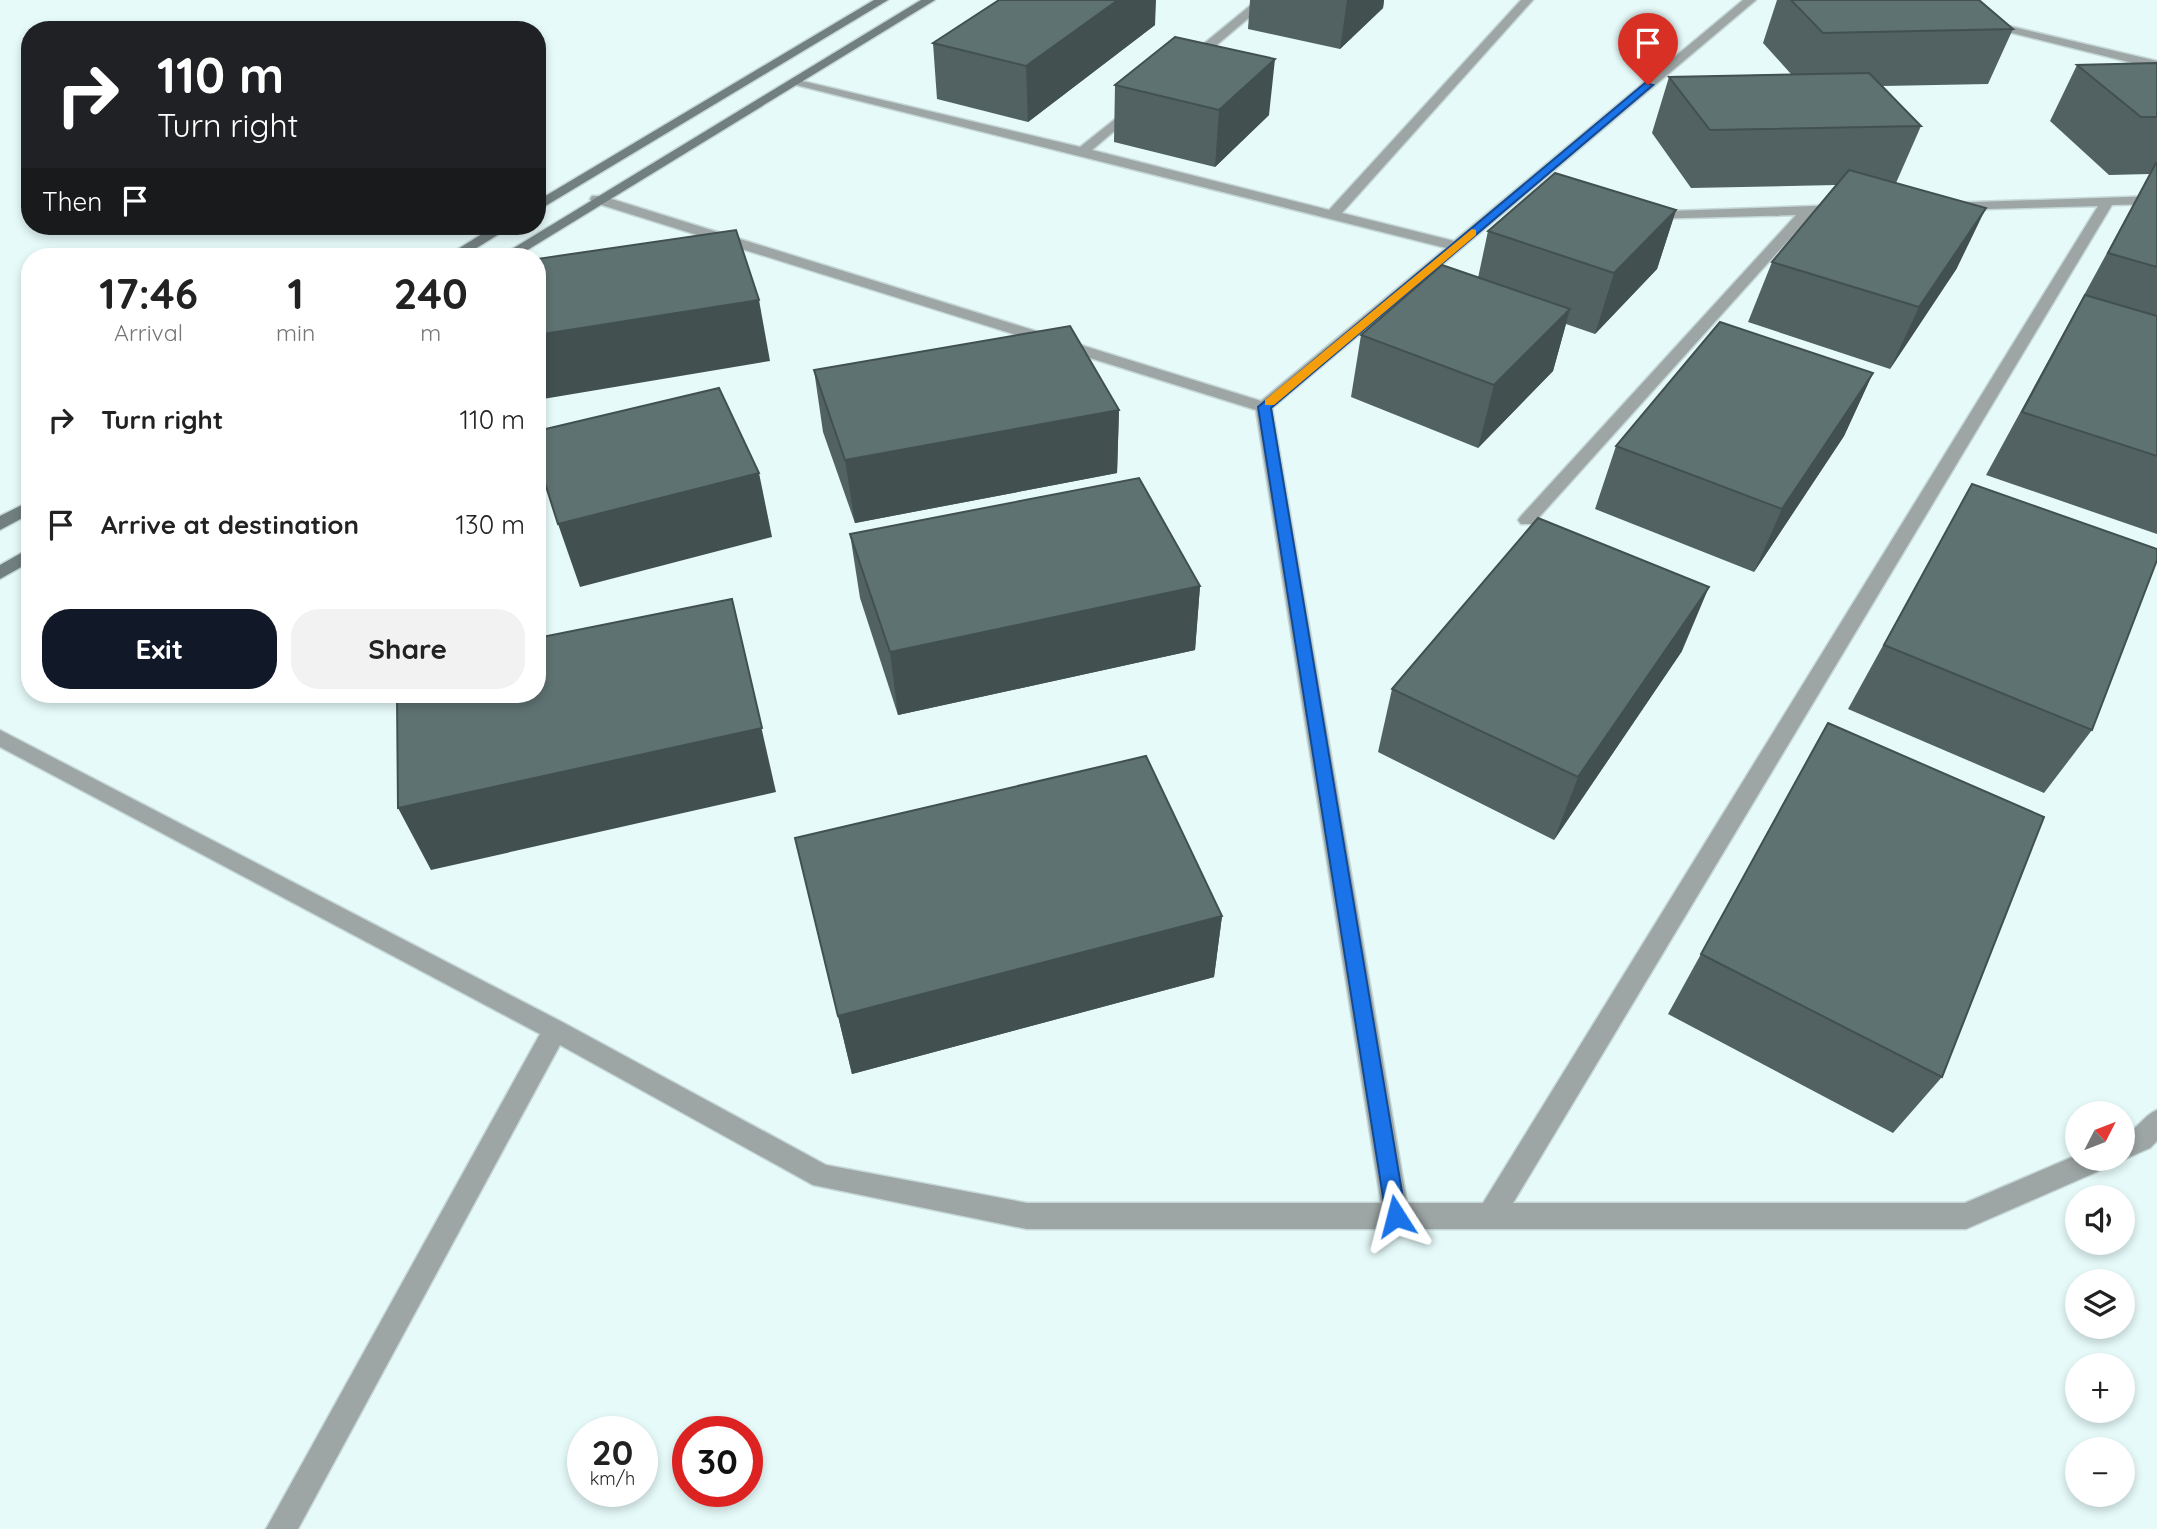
<!DOCTYPE html>
<html lang="en">
<head>
<meta charset="utf-8">
<style>
  :root { --surface:#fff; --page:#f2f2f2; --text:#222; --muted:#767676; --accent:#111827 }
  body { margin:0; font-family:Quicksand,sans-serif; background:var(--page); color:var(--text); height:100vh; display:flex; flex-direction:column; font-size:26px; white-space:nowrap }
  * { box-sizing:border-box; margin:0 }
  p { font-size:23px; color:var(--muted) }
  .icon { flex:none; width:38px; height:38px; fill:none; stroke:currentColor; stroke-width:2; stroke-linecap:round; stroke-linejoin:round }
  .map { position:relative; flex:1; overflow:hidden }
  .details { position:absolute; left:21px; top:248px; width:525px; height:455px; display:flex; flex-direction:column; background:var(--surface); border-radius:28px; box-shadow:0 4px 10px #0003 }
  .details>* { flex:none }
  .top-card { position:absolute; left:21px; top:21px; width:525px; height:214px; border-radius:28px; box-shadow:0 4px 10px #0003; background:#202124; color:#fff; overflow:hidden }
  .needle { width:46px; rotate:48deg }
  .buttons { position:absolute; left:2065px; top:1101px; display:grid; gap:14px }
  .buttons a { display:grid; place-items:center; width:70px; height:70px; border-radius:50%; background:var(--surface); box-shadow:0 4px 10px #0003; font-size:35px }
  .speed { position:absolute; left:567px; top:1416px; display:flex; gap:14px; font-size:35px; font-weight:700; text-align:center }
  .speed>* { display:grid; place-content:center; width:91px; height:91px; border-radius:50%; background:var(--surface); box-shadow:0 4px 10px #0003; line-height:1 }
  .speed small { font-size:18px; font-weight:400 }
  .speed .limit { border:10px solid #d22; background:#fff; color:#111 }
  .pin { position:absolute; display:grid; place-items:center; width:60px; height:60px; color:#fff; margin:-72px -30px; border-radius:50% 50% 50% 0; rotate:-45deg; box-shadow:0 0 7px #0007 }
  .pin .icon { rotate:45deg }
  .me { position:absolute; width:77px; margin:-38px; rotate:351deg; stroke-linejoin:round; filter:drop-shadow(0 0 5px #0008) }
  .turn { display:flex; align-items:center; gap:24px; height:147px; padding:0 21px; font-size:32px }
  .turn .icon { width:91px; height:91px; stroke-width:2.5 }
  .turn b { display:block; font-size:49px; line-height:60px }
  .then { display:flex; align-items:center; height:66px; padding:0 21px; background:#0003; gap:14px; font-size:26px }
  .eta { display:flex; justify-content:space-evenly; align-items:center; height:119px; text-align:center }
  .eta b { font-size:42px; font-weight:700; line-height:49px }
  .button { display:flex; gap:14px; margin-top:auto; padding:14px 21px }
  .button a { flex:1; height:80px; border-radius:28px; background:var(--accent); color:#fff; font-size:28px; font-weight:700; line-height:80px; text-align:center }
  .button a+a { background:var(--page); color:var(--text) }
  ul { padding:0; list-style:none }
  li { display:flex; align-items:center; gap:21px; height:105px; padding:0 21px }
  li div { flex:1 }
  li b { display:block; font-size:26px }
  li em { font-style:normal }
  .map>svg:first-child { display:block }
  .lines { fill:none; stroke-linecap:round; stroke-linejoin:round }
  .street-casing { stroke:#c5d7d7; stroke-width:3 }
  .secondary-casing { stroke:#c5d7d7; stroke-width:3 }
  .street { fill:#9da5a5; fill-rule:evenodd }
  .secondary { fill:#727f7f; fill-rule:evenodd }
  .wall { fill:#526262 }
  .shaded-wall { fill:#425050 }
  .building { fill:#5f7272; stroke:#425050; stroke-width:2 }
  .route { fill:#1a73e8; stroke:#114b97; stroke-width:2 }
  .slow { fill:#f59e0b }
</style>
</head>
<body>
<div class="map">
<svg width="2157" height="1529" viewBox="0 0 2157 1529">
  <rect width="100%" height="100%" fill="#e5faf9"/>
  <g class="lines">
    <g class="street-casing">
      <g id="street">
        <polygon points="1257,0 1270,0 1193,65 1185,65 1185,59"/>
        <polygon points="1521,0 1533,0 1342,213 1454,241 1743,0 1756,0 1272,408 1407,1203 1483,1203 2098,206 1950,210 1943,206 1945,203 2157,196 2157,204 2112,205 1513,1203 1965,1203 2077,1155 2077,1158 2112,1158 2108,1167 1966,1229 1027,1229 813,1185 560,1045 298,1529 266,1529 540,1034 0,747 0,730 564,1023 826,1165 1027,1203 1381,1203 1256,410 592,202 590,199 592,196 602,196 1261,401 1446,248 788,83 794,79 1080,147 1134,104 1140,108 1138,111 1092,150 1329,210"/>
        <polygon points="1988,21 2157,61 2157,69 1984,26 1984,22"/>
        <polygon points="1841,205 1848,209 1846,212 1812,214 1533,524 1521,524 1518,520 1521,516 1796,215 1646,219 1639,215 1641,212"/>
        <path d="M2157 1110V1141L2150 1148 2123 1160 2119 1158H2123V1136C2137 1130 2143 1116 2157 1110Z"/>
      </g>
    </g>
    <g class="secondary-casing">
      <g id="secondary">
        <polygon points="874,0 888,0 537,211 537,201"/>
        <polygon points="921,0 935,0 516,257 499,257"/>
        <polygon points="495,226 512,226 462,257 445,257"/>
        <polygon points="30,501 30,514 0,530 0,516"/>
        <polygon points="30,548 30,562 0,579 0,565"/>
      </g>
    </g>
    <use href="#street" class="street"/>
    <use href="#secondary" class="secondary"/>
  </g>
  <g class="wall">
    <polygon points="1250,0 1384,0 1383,8 1340,49 1248,29"/>
    <polygon points="1777,0 1979,0 2013,29 1988,84 1883,86 1921,126 1896,183 1957,268 1890,369 1748,322 1772,262 1836,185 1691,188 1652,133 1669,77 1791,74 1763,43"/>
    <polygon points="1155,25 1028,122 937,99 933,43"/>
    <polygon points="2157,63 2157,534 1986,475 2150,174 2109,175 2050,121 2077,65"/>
    <polygon points="1115,85 1269,115 1215,167 1114,142"/>
    <polygon points="1676,210 1657,269 1595,334 1566,324 1553,371 1478,448 1351,397 1361,335 1478,278 1488,231"/>
    <polygon points="814,370 1119,410 1117,473 855,523 823,432"/>
    <polygon points="1873,373 1844,436 1754,572 1595,509 1616,446"/>
    <polygon points="1972,484 2092,730 2044,793 1848,709"/>
    <polygon points="850,534 1200,586 1195,650 898,715 860,598"/>
    <polygon points="1682,651 1554,840 1378,752 1392,689"/>
    <polygon points="1828,723 1942,1077 1893,1133 1668,1014"/>
    <polygon points="795,838 1222,916 1214,977 852,1074"/>
  </g>
  <g class="shaded-wall">
    <polygon points="1118,0 1156,0 1155,25 1028,122 1026,66"/>
    <polygon points="1347,0 1384,0 1383,8 1340,49"/>
    <polygon points="1275,59 1269,115 1215,167 1219,110"/>
    <polygon points="1986,208 1957,268 1890,369 1919,307"/>
    <polygon points="1676,210 1657,269 1595,334 1614,273"/>
    <polygon points="759,300 770,361 537,400 537,335"/>
    <polygon points="1570,309 1553,371 1478,448 1494,385"/>
    <polygon points="1873,373 1844,436 1754,572 1782,509"/>
    <polygon points="1119,410 1117,473 855,523 845,460"/>
    <polygon points="759,473 772,537 580,587 558,524"/>
    <polygon points="1200,586 1195,650 898,715 890,652"/>
    <polygon points="1709,587 1682,651 1554,840 1578,777"/>
    <polygon points="732,599 776,792 431,870 398,808"/>
    <polygon points="1222,916 1214,977 852,1074 838,1016"/>
  </g>
  <g class="building">
    <polygon points="999,0 1118,0 1026,66 933,43"/>
    <polygon points="1791,0 1979,0 2013,29 1823,33"/>
    <polygon points="1175,37 1275,59 1219,110 1115,85"/>
    <polygon points="2157,63 2157,117 2141,117 2077,65"/>
    <polygon points="1869,73 1921,126 1710,130 1669,77"/>
    <polygon points="2156,163 2157,163 2157,267 2108,253"/>
    <polygon points="1849,170 1986,208 1919,307 1772,262"/>
    <polygon points="1555,173 1676,210 1614,273 1488,231"/>
    <polygon points="736,230 759,300 537,335 537,259"/>
    <polygon points="1442,265 1570,309 1494,385 1361,335"/>
    <polygon points="2085,295 2157,316 2157,456 2022,412"/>
    <polygon points="1720,322 1873,373 1782,509 1616,446"/>
    <polygon points="1070,326 1119,410 845,460 814,370"/>
    <polygon points="719,388 759,473 558,524 537,458 537,431"/>
    <polygon points="1139,478 1200,586 890,652 850,534"/>
    <polygon points="1972,484 2157,549 2157,560 2092,730 1884,645"/>
    <polygon points="1538,518 1709,587 1578,777 1392,689"/>
    <polygon points="732,599 762,728 398,808 397,695 537,695 537,638"/>
    <polygon points="1828,723 2044,817 1942,1077 1701,954"/>
    <polygon points="1146,756 1222,916 838,1016 795,838"/>
  </g>
  <polygon class="route" points="1645,83 1653,85 1271,408 1406,1216 1403,1223 1396,1226 1389,1223 1386,1216 1258,407"/>
  <polygon class="slow" points="1472,229 1476,230 1476,235 1274,405 1265,405 1265,400"/>
</svg>
<div class="buttons">
<a><svg class="needle" viewBox="-14 -14 28 28"><path d="M0-13l5 13h-10z" fill="#e53935"/><path d="M0 13l5-13h-10z" fill="#767676"/></svg></a>
<a><svg class="icon" aria-label="sound" viewBox="0 0 24 24"><path d="M4 9h4l5-4v14l-5-4H4zM17 9q2 3 0 6"/></svg></a>
<a><svg class="icon" aria-label="layers" viewBox="0 0 24 24"><path d="M12 4l9 5-9 5-9-5zM3 14l9 5 9-5"/></svg></a>
<a>+</a>
<a>−</a>
</div>
<div class="speed"><div>20<small>km/h</small></div><div class="limit">30</div></div>
<div class="pin" style="left:1648px;top:85px;background:#d93025"><svg class="icon" aria-label="arrive" viewBox="0 0 24 24"><path d="M6 21V4h12l-3 4 3 4H6"/></svg></div>
<svg class="me" style="left:1396px;top:1216px" viewBox="-20 -20 40 40"><path d="M0-17L14 15 0 8-14 15z" fill="#1a73e8" stroke="#fff" stroke-width="4"/></svg>
<div class="top-card">
<div class="turn"><svg class="icon" aria-label="right" viewBox="0 0 24 24"><path d="M7 20v-9h11M14 6l5 5-5 5"/></svg><div><b>110 m</b>Turn right</div></div>
<div class="then">Then<svg class="icon" aria-label="arrive" viewBox="0 0 24 24"><path d="M6 21V4h12l-3 4 3 4H6"/></svg></div>
</div>
<section class="details">
<div class="eta">
<div><b>17:46</b><p>Arrival</p></div>
<div><b>1</b><p>min</p></div>
<div><b>240</b><p>m</p></div>
</div>
<ul>
<li><svg class="icon" aria-label="right" viewBox="0 0 24 24"><path d="M7 20v-9h11M14 6l5 5-5 5"/></svg><div><b>Turn right</b></div><em>110 m</em></li>
<li><svg class="icon" aria-label="arrive" viewBox="0 0 24 24"><path d="M6 21V4h12l-3 4 3 4H6"/></svg><div><b>Arrive at destination</b></div><em>130 m</em></li>
</ul>
<div class="button"><a>Exit</a><a>Share</a></div>
</section>
</div>
</body>
</html>
